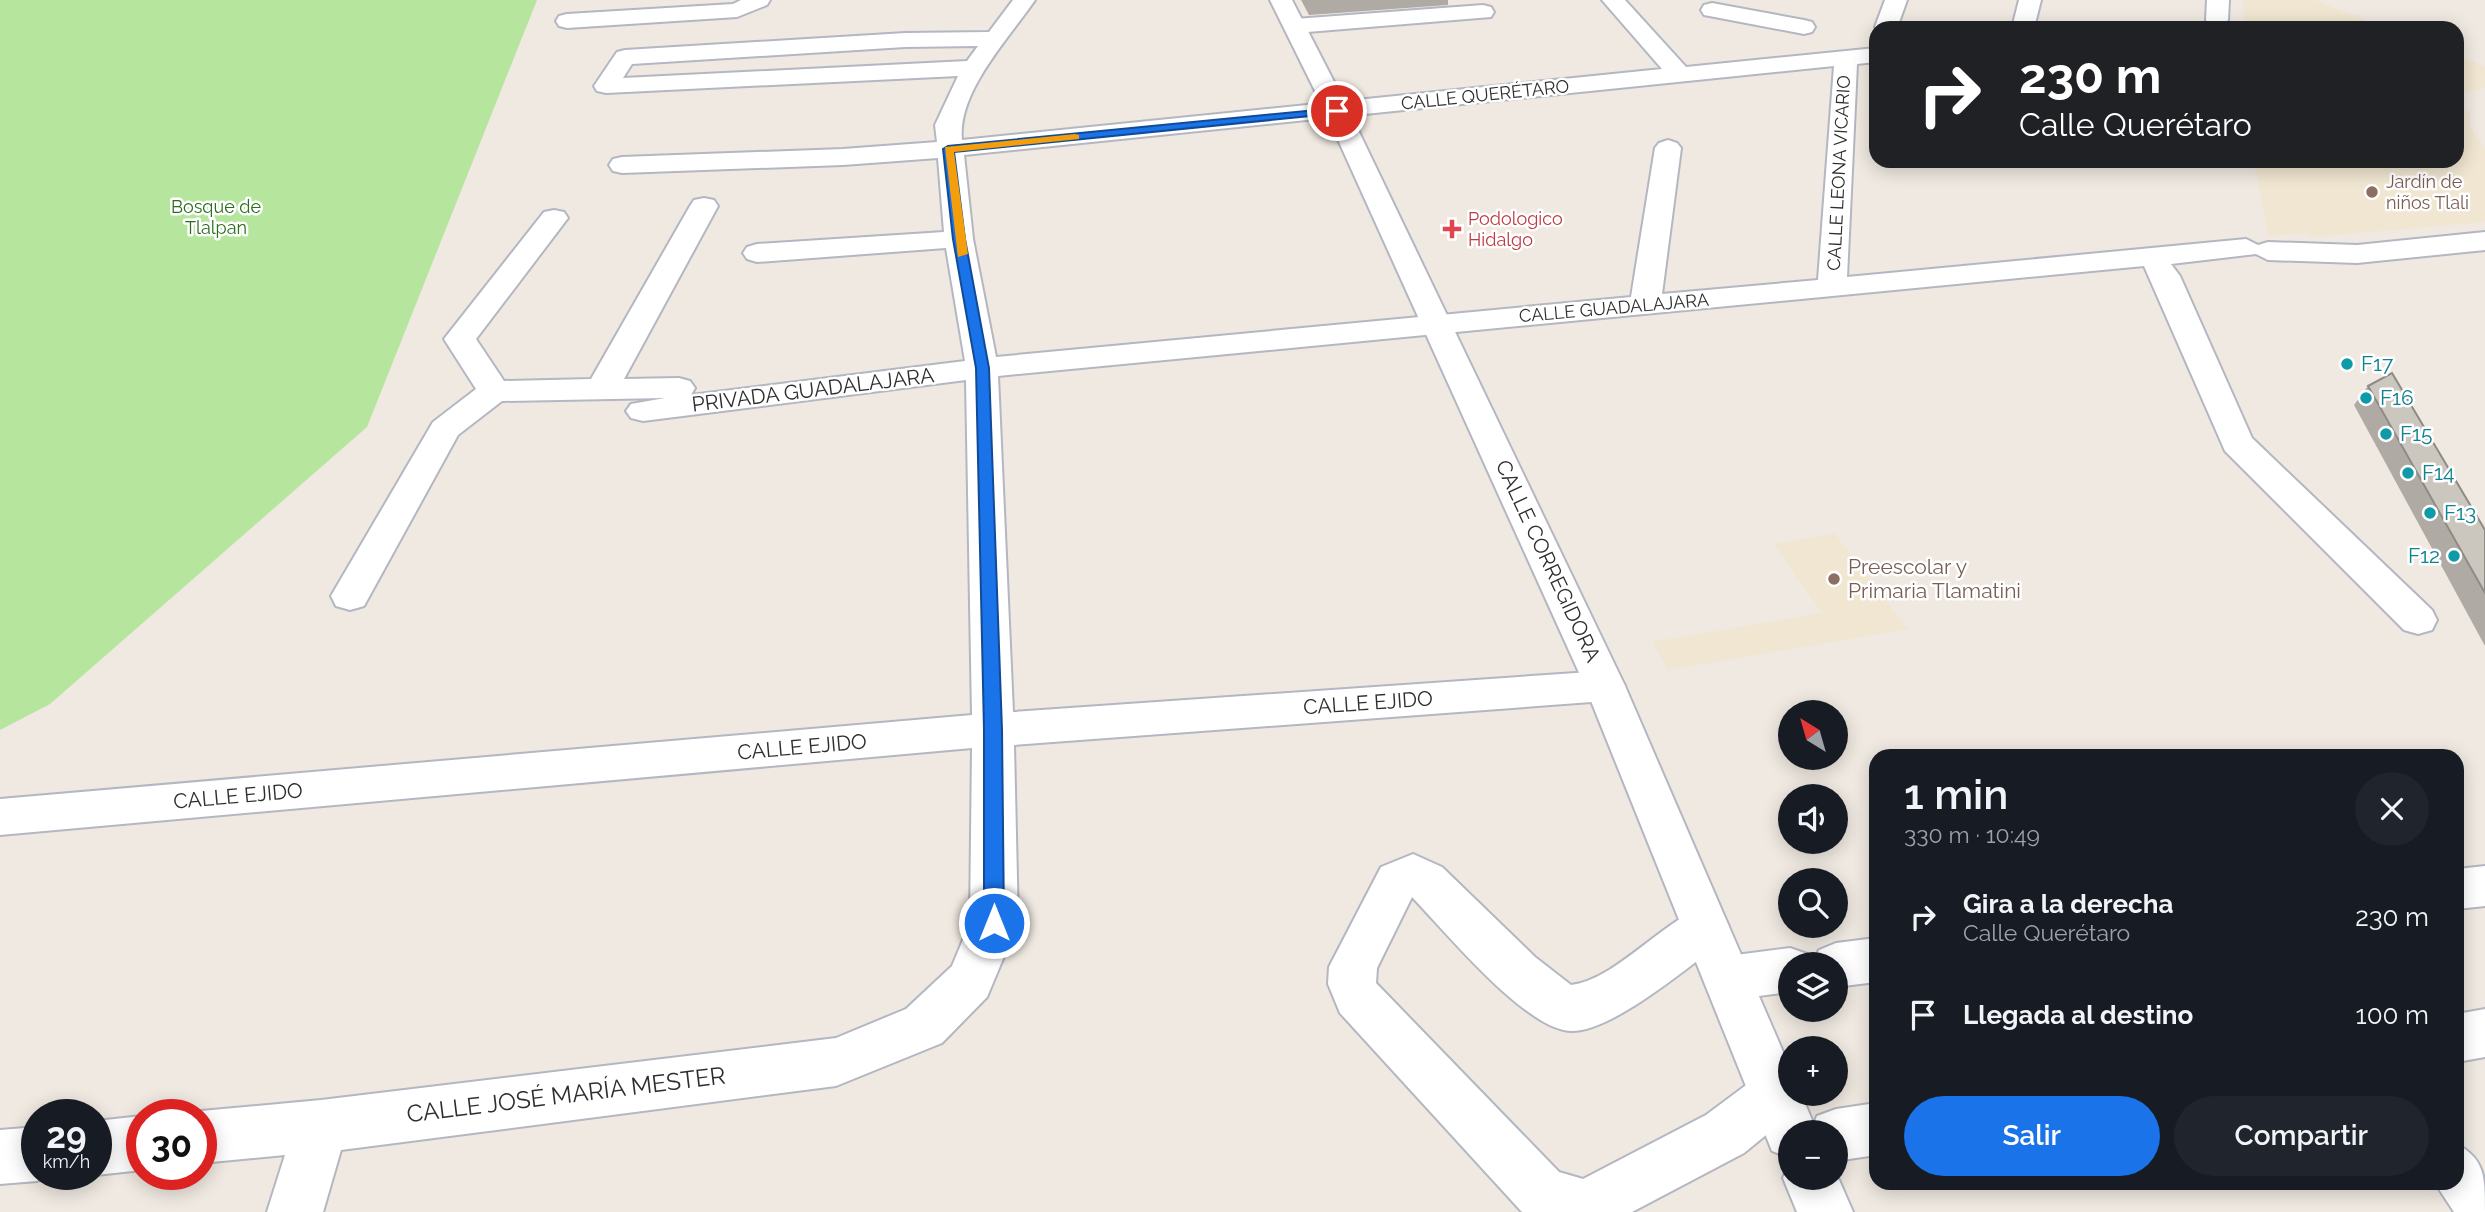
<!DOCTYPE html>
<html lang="es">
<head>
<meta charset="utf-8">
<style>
  :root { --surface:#171b24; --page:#20242c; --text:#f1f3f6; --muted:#9ea1a6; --accent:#1a73e8 }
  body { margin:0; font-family:Raleway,sans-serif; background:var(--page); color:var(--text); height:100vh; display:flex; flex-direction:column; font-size:26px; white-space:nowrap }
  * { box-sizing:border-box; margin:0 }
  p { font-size:23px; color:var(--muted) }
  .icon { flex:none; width:38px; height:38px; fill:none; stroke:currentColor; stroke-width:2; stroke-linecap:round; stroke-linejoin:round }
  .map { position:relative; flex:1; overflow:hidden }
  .panel { position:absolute; left:1869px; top:749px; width:595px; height:441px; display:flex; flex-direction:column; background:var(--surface); border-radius:21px; box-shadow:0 4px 18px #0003 }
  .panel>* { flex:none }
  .top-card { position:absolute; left:1869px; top:21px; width:595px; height:147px; border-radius:21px; box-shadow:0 4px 18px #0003; background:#202124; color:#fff; overflow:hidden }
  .needle { width:46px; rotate:323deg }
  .tools { position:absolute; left:1778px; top:700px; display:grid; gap:14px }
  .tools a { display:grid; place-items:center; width:70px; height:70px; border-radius:50%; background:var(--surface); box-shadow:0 4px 18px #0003; font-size:35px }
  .speed { position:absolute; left:21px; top:1099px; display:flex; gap:14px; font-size:35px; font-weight:700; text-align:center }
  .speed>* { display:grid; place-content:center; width:91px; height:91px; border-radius:50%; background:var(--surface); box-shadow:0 4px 18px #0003; line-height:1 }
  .speed small { font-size:18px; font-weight:400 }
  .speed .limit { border:10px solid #d22; background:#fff; color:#111 }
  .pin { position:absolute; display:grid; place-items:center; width:60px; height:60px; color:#fff; margin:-30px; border:4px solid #fff; border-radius:50%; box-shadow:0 2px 7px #0007 }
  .me { position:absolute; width:77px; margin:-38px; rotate:0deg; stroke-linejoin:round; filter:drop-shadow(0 0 5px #0008) }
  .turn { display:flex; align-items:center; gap:24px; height:147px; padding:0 35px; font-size:32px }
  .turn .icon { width:91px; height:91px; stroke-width:2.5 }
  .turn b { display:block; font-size:49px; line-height:60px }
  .round { display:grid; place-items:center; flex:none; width:74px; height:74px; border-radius:37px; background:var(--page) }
  .headline { display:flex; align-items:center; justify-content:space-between; height:119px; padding:0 35px }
  h1 { font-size:42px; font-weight:600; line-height:52px }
  .primary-button { display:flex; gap:14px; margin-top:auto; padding:14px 35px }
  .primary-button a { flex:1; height:80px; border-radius:42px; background:var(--accent); color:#fff; font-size:28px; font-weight:600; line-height:80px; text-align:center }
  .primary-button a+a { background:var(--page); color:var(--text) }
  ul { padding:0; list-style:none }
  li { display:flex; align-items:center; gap:21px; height:98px; padding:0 35px }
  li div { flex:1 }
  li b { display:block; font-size:26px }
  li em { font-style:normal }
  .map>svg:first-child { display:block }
  .education { fill:#f0e6d1 }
  .green { fill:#b6e59e }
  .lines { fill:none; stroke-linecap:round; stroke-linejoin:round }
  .minor-casing { stroke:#b4b7c1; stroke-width:4 }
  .tertiary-casing { stroke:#b4b7c1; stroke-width:4 }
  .minor { fill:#fff; fill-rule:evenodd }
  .tertiary { fill:#fff; fill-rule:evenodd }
  .wall { fill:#afaba4 }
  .building { fill:#cbc7bf; stroke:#8e8b86; stroke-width:2 }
  .route { fill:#1a73e8; stroke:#114b97; stroke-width:2 }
  .slow { fill:#f59e0b }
  .education-dot { fill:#8d6e63; stroke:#fff; stroke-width:2.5 }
  .health-dot { fill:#e0444e; stroke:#fff; stroke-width:2.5 }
  .culture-dot { fill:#0f9aa8; stroke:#fff; stroke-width:2.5 }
  .labels { text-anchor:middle; stroke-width:5; stroke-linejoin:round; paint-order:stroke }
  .far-street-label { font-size:18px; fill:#2e2e2e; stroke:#fff }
  .far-education-label { font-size:18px; fill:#785e54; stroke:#fff; text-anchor:start }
  .far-park-label { font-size:18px; fill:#2c6e1b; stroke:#fff }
  .far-health-label { font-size:18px; fill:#be3a42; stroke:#fff; text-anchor:start }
  .culture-label { font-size:21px; fill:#0d838f; stroke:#fff; text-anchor:start }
  .street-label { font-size:21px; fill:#2e2e2e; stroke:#fff }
  .education-label { font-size:21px; fill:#785e54; stroke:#fff; text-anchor:start }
  .near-street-label { font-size:24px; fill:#2e2e2e; stroke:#fff }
</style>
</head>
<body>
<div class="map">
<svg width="2485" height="1212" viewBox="0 0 2485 1212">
  <rect width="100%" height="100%" fill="#efe9e1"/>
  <g class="education">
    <polygon points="2243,0 2314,0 2386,28 2245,28"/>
    <polygon points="2457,55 2485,66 2485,87 2457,96"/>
    <polygon points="2457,108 2470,112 2470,124 2476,136 2485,148 2485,222 2313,237 2306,233 2269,236 2254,161 2457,161"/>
    <polygon points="1835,534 1908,629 1668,670 1652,642 1822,613 1774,544"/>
  </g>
  <polygon class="green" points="0,0 537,0 367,427 50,704 0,730"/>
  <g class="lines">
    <g class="minor-casing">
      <g id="minor">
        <polygon points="741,0 770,0 767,5 737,17 567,28 559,26 556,21 559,16 567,14 733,4"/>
        <path d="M1013 0H1035C1009 38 957 92 962 140L1662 69 1602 0H1625L1686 67 1876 48V62L1857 64 1847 277 2246 239 2258 245 2268 242 2357 245 2485 232V250L2357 263 2268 260 2256 254 2171 264 2180 276 2252 438 2432 610 2437 620 2432 630 2418 634 2404 630 2225 451 2144 266 998 376 1013 712 1605 671 1619 675 1625 686 1619 697 1605 701 1014 745 1018 923 987 997 942 1043 836 1086 341 1150 323 1212H267L285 1155 201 1163V1115H191L201 1111 321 1100 836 1038 906 1009 952 966 970 923 972 748 0 835V799L972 715 966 380 643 421 631 418 626 411 631 404 665 398 502 401 458 435 364 606 350 610 336 606 331 596 433 422 476 389 444 339 544 212 554 210 564 212 568 218 476 339 504 381 591 379 690 206 694 200 704 198 714 200 718 206 624 379 679 378 690 381 695 388 691 395 965 361 946 248 757 262 747 259 743 253 747 247 757 244 944 232 938 158 843 165 622 173 613 171 609 165 613 159 622 157 843 149 937 142 935 125 958 76 606 93 597 91 594 86 617 52 625 50 905 33 989 32ZM978 46 967 61 623 78 632 64 905 47ZM1834 66 1818 280 1662 294 1681 148 1677 143 1668 140 1659 143 1655 148 1631 297 996 357 973 239 964 155Z"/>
        <polygon points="1885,0 1907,0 1897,28 1875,27"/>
        <polygon points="2019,0 2041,0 2034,28 2012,28"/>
        <polygon points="2207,0 2229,0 2228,20 2225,25 2209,25 2206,20"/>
        <polygon points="1712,3 1804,20 1812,22 1815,27 1812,32 1804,34 1704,15 1701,10 1704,5"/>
        <polygon points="1483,5 1491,7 1494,12 1491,17 1295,33 1287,31 1284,26 1287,21 1295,19"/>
        <path d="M1413 854 1442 867 1535 957 1571 985C1615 980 1661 922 1705 906L1722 912 1729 927 1722 942C1689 966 1611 1033 1570 1031 1524 1028 1445 931 1412 897L1377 968 1376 983 1559 1172 1583 1179 1706 1115 1757 1077 1775 1070 1790 1076V1094H1800L1793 1113 1744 1153 1632 1212H1522L1340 1013 1328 984 1329 967 1381 867Z"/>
        <polygon points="2485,866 2485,906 2457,909 2457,869"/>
        <polygon points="1876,938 1876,982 1836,987 1836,964 1812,964 1819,950 1836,943"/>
        <polygon points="1790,948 1807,954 1812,964 1790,964 1790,992 1728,1000 1711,994 1704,978 1711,962 1728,956"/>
        <polygon points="2485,1009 2485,1057 2457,1062 2457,1014"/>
        <polygon points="1876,1103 1876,1155 1836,1161 1836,1132 1811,1132 1817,1116 1836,1109"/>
        <polygon points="142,1116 142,1170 96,1175 95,1174 96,1121"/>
        <polygon points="37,1127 37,1174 53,1174 37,1181 0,1184 0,1130"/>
        <path d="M2457 1144C2485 1160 2485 1176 2485 1212H2454L2435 1183H2457Z"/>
      </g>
    </g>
    <g class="tertiary-casing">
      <g id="tertiary">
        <polygon points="1270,0 1292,0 1349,111 1625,686 1790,1068 1790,1094 1801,1094 1817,1132 1790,1132 1790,1158 1772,1151 1585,686 1325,111"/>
        <polygon points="1790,1160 1790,1178 1836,1178 1836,1173 1853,1212 1797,1212 1783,1178"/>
      </g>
    </g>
    <use href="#minor" class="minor"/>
    <use href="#tertiary" class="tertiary"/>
  </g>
  <g class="wall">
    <polygon points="1301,0 1448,0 1448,5 1309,15"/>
    <polygon points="2368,386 2485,530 2485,646 2354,405"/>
  </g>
  <polygon class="building" points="2392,373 2485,530 2485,593 2368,386"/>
  <polygon class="route" points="1337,108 1340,109 1340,113 954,152 965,239 989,368 1002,730 1004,923 1001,929 994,932 987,929 984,923 984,730 976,368 953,239 943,149 948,146"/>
  <polygon class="slow" points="1075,134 1079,135 1079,139 954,152 968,254 958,257 945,147"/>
  <g class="education-dot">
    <circle cx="2372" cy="192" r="7"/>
    <circle cx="1834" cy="579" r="7"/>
  </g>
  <path class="health-dot" d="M1448.5 218.5h7v7h7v7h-7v7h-7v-7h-7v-7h7z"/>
  <g class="culture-dot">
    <circle cx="2347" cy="364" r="7"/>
    <circle cx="2366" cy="398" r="7"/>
    <circle cx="2386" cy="434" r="7"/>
    <circle cx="2408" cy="473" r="7"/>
    <circle cx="2430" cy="513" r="7"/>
    <circle cx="2454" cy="556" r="7"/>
  </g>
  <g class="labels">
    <g class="far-street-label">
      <text transform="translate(1485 95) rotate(-6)" y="6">CALLE QUERÉTARO</text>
      <text transform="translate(1839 173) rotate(-87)" y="6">CALLE LEONA VICARIO</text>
      <text transform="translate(1614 308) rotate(-5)" y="6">CALLE GUADALAJARA</text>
    </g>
    <g class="far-education-label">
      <text x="2386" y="188">Jardín de<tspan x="2386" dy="21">niños Tlali</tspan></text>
    </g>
    <g class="far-park-label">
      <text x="216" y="213">Bosque de<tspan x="216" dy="21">Tlalpan</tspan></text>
    </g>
    <g class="far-health-label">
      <text x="1468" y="225">Podologico<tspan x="1468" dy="21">Hidalgo</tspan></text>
    </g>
    <g class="culture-label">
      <text x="2361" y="371">F17</text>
      <text x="2380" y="405">F16</text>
      <text x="2400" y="441">F15</text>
      <text x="2422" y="480">F14</text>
      <text x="2444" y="520">F13</text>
      <text x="2440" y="563" text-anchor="end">F12</text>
    </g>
    <g class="street-label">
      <text transform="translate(813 390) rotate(-7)" y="7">PRIVADA GUADALAJARA</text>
      <text transform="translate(1548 561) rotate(65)" y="7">CALLE CORREGIDORA</text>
      <text transform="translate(1368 703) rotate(-4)" y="7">CALLE EJIDO</text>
      <text transform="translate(802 747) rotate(-5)" y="7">CALLE EJIDO</text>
      <text transform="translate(238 796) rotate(-5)" y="7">CALLE EJIDO</text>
    </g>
    <g class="education-label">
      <text x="1848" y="574">Preescolar y<tspan x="1848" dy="24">Primaria Tlamatini</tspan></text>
    </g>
    <g class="near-street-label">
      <text transform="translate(566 1095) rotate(-7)" y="8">CALLE JOSÉ MARÍA MESTER</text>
    </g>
  </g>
</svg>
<div class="tools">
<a><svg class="needle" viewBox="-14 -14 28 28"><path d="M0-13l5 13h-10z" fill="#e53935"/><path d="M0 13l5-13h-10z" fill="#9ea1a6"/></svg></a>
<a><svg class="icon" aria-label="sound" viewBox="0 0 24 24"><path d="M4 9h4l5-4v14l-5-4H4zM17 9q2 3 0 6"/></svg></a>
<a><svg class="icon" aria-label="search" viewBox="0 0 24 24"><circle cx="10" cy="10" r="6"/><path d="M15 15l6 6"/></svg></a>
<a><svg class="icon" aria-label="layers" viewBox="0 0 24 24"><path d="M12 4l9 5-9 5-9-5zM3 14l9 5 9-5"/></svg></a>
<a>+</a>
<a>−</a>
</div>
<div class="speed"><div>29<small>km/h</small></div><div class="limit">30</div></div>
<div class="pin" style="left:1337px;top:111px;background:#d93025"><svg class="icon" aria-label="arrive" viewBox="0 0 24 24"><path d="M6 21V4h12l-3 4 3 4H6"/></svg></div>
<svg class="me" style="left:994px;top:923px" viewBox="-20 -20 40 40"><circle r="17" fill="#1a73e8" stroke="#fff" stroke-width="3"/><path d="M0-11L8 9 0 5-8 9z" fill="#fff"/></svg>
<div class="top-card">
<div class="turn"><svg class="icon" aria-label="right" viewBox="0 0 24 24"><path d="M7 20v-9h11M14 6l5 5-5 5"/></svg><div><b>230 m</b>Calle Querétaro</div></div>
</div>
<section class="panel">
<div class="headline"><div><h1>1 min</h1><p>330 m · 10:49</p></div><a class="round"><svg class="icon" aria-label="close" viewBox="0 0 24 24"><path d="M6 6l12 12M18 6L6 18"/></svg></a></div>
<ul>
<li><svg class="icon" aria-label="right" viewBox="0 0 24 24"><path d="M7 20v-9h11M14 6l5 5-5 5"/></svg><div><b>Gira a la derecha</b><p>Calle Querétaro</p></div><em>230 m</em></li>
<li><svg class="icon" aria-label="arrive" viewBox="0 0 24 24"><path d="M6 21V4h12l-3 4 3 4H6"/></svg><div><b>Llegada al destino</b></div><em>100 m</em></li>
</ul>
<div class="primary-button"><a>Salir</a><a>Compartir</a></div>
</section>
</div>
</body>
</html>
